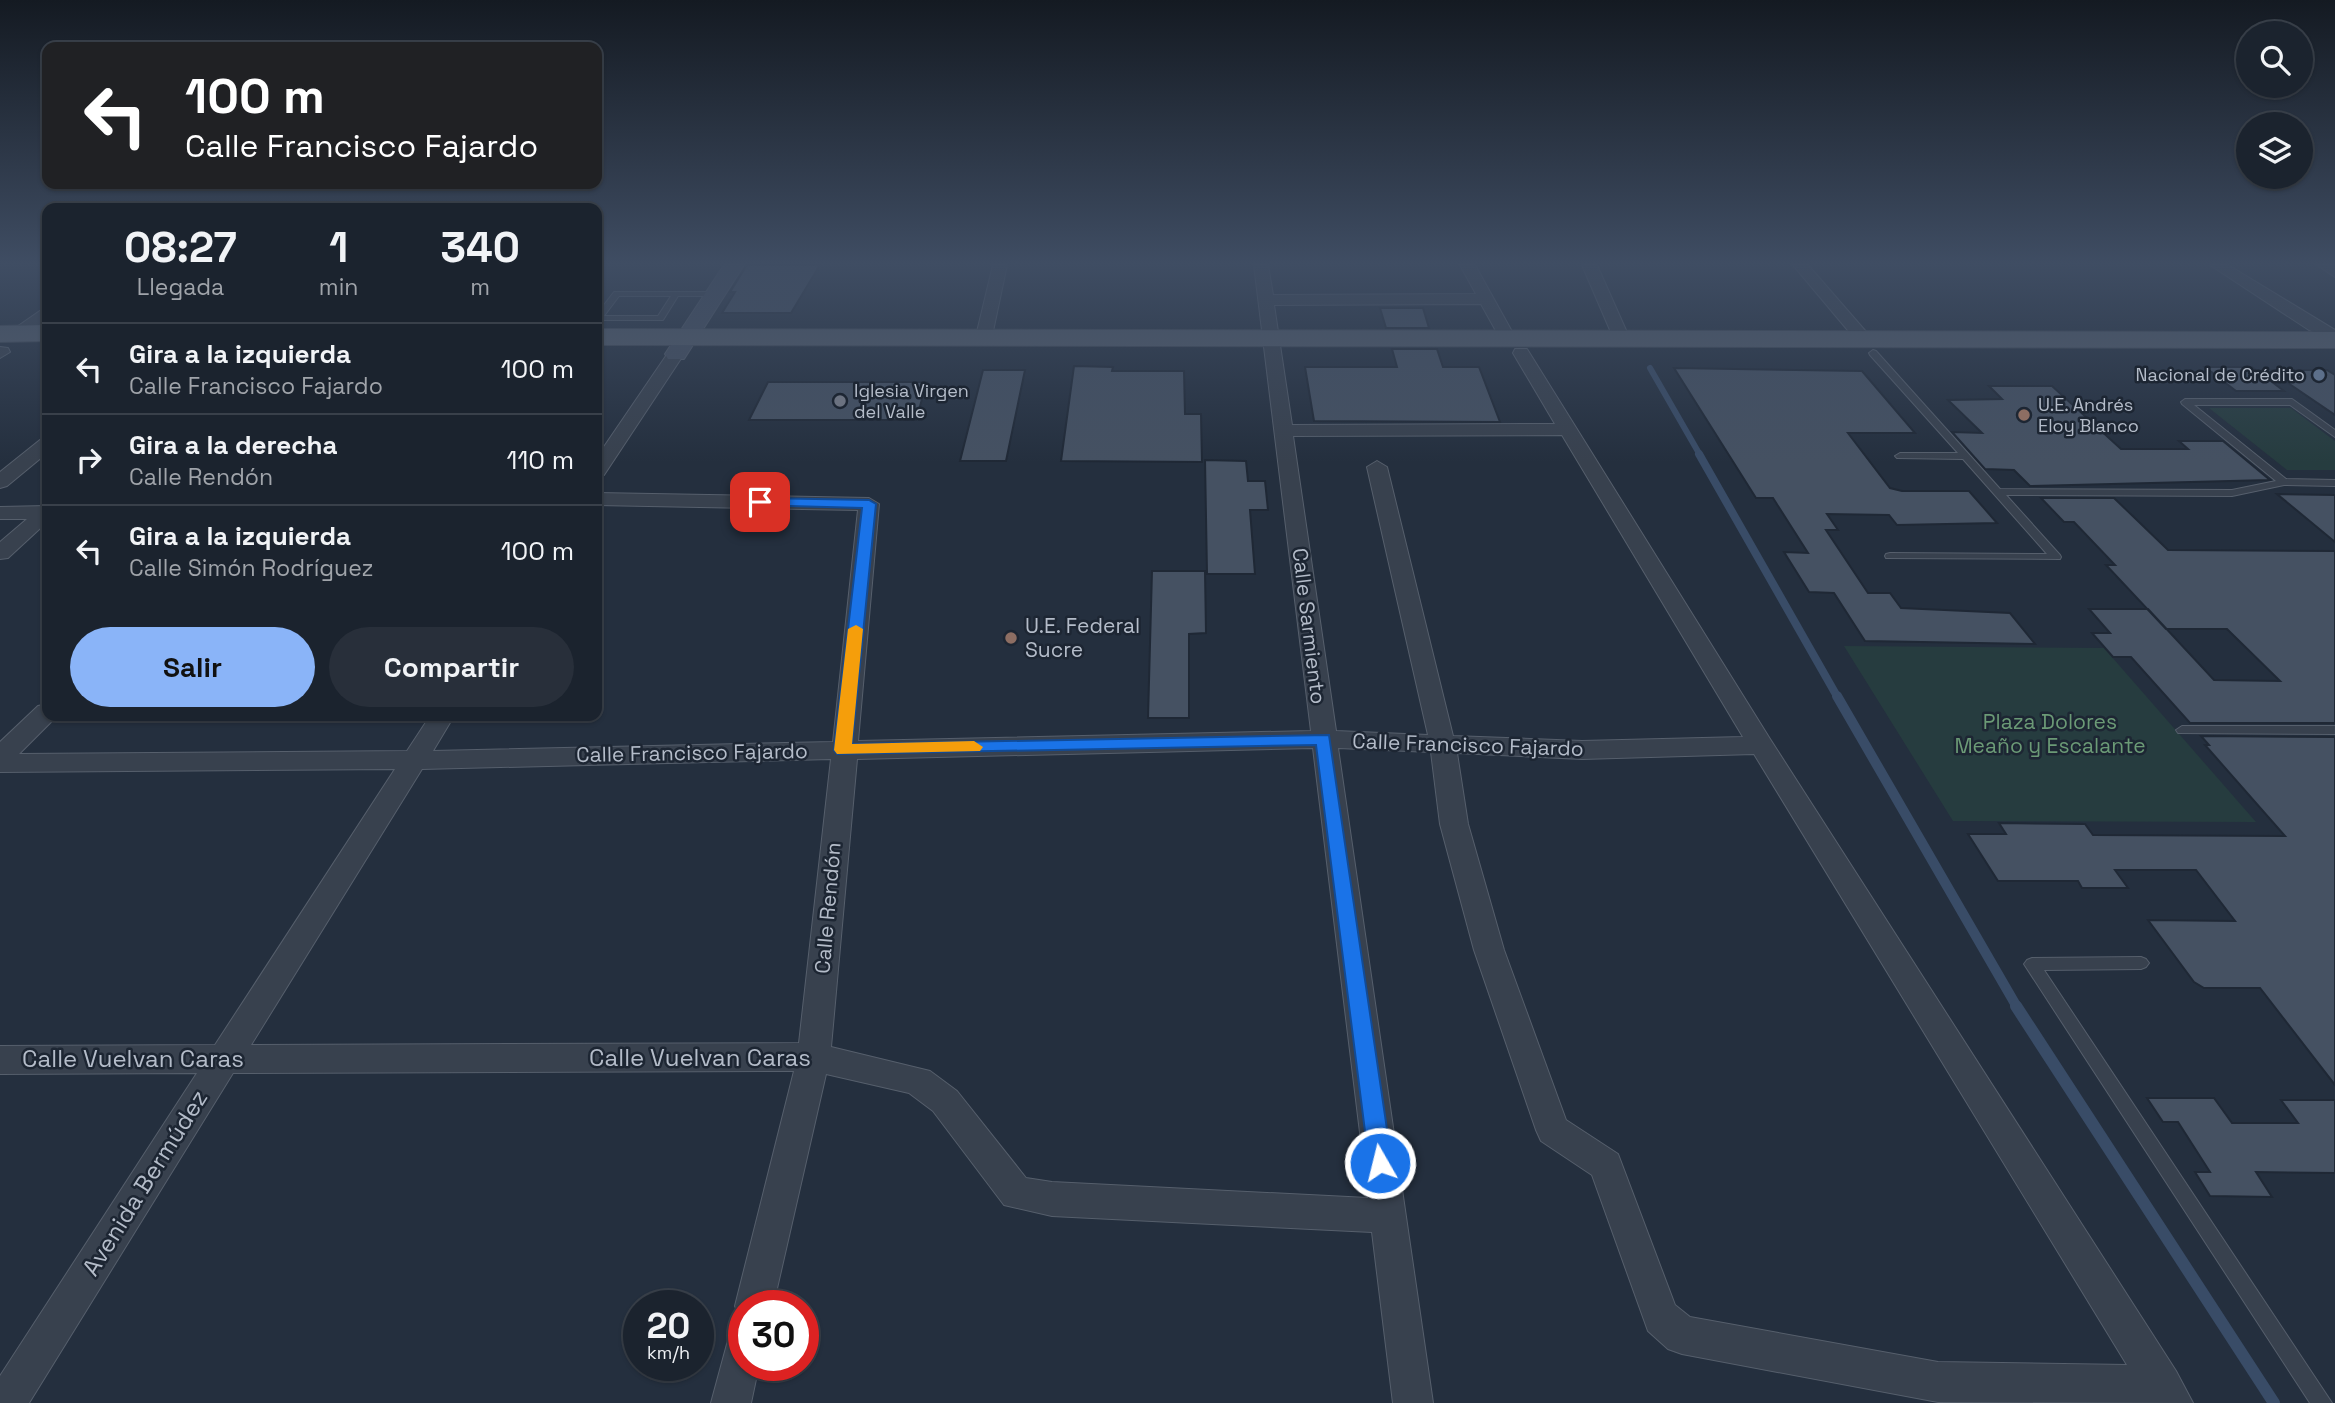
<!DOCTYPE html>
<html lang="es">
<head>
<meta charset="utf-8">
<style>
  :root { --surface:#1b232e; --page:#282f3a; --text:#f1f3f6; --muted:#a0a4aa; --line:#39404a; --accent:#8ab4f8 }
  body { margin:0; font-family:"Space Grotesk",sans-serif; background:var(--page); color:var(--text); height:100vh; display:flex; flex-direction:column; font-size:26px; white-space:nowrap }
  * { box-sizing:border-box; margin:0 }
  p { font-size:23px; color:var(--muted) }
  .icon { flex:none; width:38px; height:38px; fill:none; stroke:currentColor; stroke-width:2; stroke-linecap:round; stroke-linejoin:round }
  .map { position:relative; flex:1; overflow:hidden }
  .details { position:absolute; left:42px; top:203px; width:560px; height:518px; display:flex; flex-direction:column; background:var(--surface); border-radius:14px; box-shadow:0 2px 5px #0004,0 0 0 2px var(--line) }
  .details>* { flex:none }
  .guide { position:absolute; left:42px; top:42px; width:560px; height:147px; border-radius:14px; box-shadow:0 2px 5px #0004,0 0 0 2px var(--line); background:#202124; color:#fff; overflow:hidden }
  .tools { position:absolute; left:2236px; top:21px; display:grid; gap:14px }
  .tools a { display:grid; place-items:center; width:77px; height:77px; border-radius:50%; background:var(--surface); box-shadow:0 2px 5px #0004,0 0 0 2px var(--line); font-size:35px }
  .speed { position:absolute; left:623px; top:1290px; display:flex; gap:14px; font-size:35px; font-weight:700; text-align:center }
  .speed>* { display:grid; place-content:center; width:91px; height:91px; border-radius:50%; background:var(--surface); box-shadow:0 2px 5px #0004,0 0 0 2px var(--line); line-height:1 }
  .speed small { font-size:18px; font-weight:400 }
  .speed .limit { border:10px solid #d22; background:#fff; color:#111 }
  .pin { position:absolute; display:grid; place-items:center; width:60px; height:60px; color:#fff; margin:-30px; border-radius:14px; box-shadow:0 4px 10px #0006 }
  .me { position:absolute; width:77px; margin:-38px; rotate:352deg; stroke-linejoin:round; filter:drop-shadow(0 0 5px #0008) }
  .turn { display:flex; align-items:center; gap:24px; height:147px; padding:0 28px; font-size:32px }
  .turn .icon { width:91px; height:91px; stroke-width:2.5 }
  .turn b { display:block; font-size:49px; line-height:60px }
  .eta { display:flex; justify-content:space-evenly; align-items:center; height:119px; text-align:center }
  .eta b { font-size:42px; font-weight:600; line-height:49px }
  .button { display:flex; gap:14px; margin-top:auto; padding:14px 28px }
  .button a { flex:1; height:80px; border-radius:42px; background:var(--accent); color:#111; font-size:28px; font-weight:600; line-height:80px; text-align:center }
  .button a+a { background:var(--page); color:var(--text) }
  ul { padding:0; list-style:none }
  li { display:flex; align-items:center; gap:21px; height:91px; padding:0 28px; border-top:2px solid var(--line) }
  li div { flex:1 }
  li b { display:block; font-size:26px }
  li em { font-style:normal }
  .map>svg:first-child { display:block }
  .green { fill:#263c3f }
  .lines { fill:none; stroke-linecap:round; stroke-linejoin:round }
  .stream-far3 { stroke:#394c67; stroke-width:6 }
  .stream-far2 { stroke:#394c67; stroke-width:8 }
  .stream-far1 { stroke:#394c67; stroke-width:10 }
  .stream { stroke:#394c67; stroke-width:12 }
  .building { fill:#455162; stroke:#1f2835; stroke-width:2 }
  .lane-casing { stroke:#565f6c; stroke-width:2 }
  .street-casing { stroke:#565f6c; stroke-width:2 }
  .secondary-casing { stroke:#565f6c; stroke-width:2 }
  .primary-casing { stroke:#414a57; stroke-width:2 }
  .lane { fill:#38414e; fill-rule:evenodd }
  .street { fill:#38414e; fill-rule:evenodd }
  .secondary { fill:#465061; fill-rule:evenodd }
  .primary { fill:#56606e; fill-rule:evenodd }
  .route { fill:#1a73e8; stroke:#114b97; stroke-width:2 }
  .slow { fill:#f59e0b }
  .service-dot { fill:#5c6f8a; stroke:#1d2633; stroke-width:2.5 }
  .worship-dot { fill:#6b7280; stroke:#1d2633; stroke-width:2.5 }
  .education-dot { fill:#8d6e63; stroke:#1d2633; stroke-width:2.5 }
  .labels { text-anchor:middle; stroke-width:5; stroke-linejoin:round; paint-order:stroke }
  .far-poi-label { font-size:18px; fill:#b4bcc9; stroke:#1d2633; text-anchor:start }
  .poi-label { font-size:21px; fill:#b4bcc9; stroke:#1d2633; text-anchor:start }
  .street-label { font-size:21px; fill:#b4bcc9; stroke:#1d2633 }
  .park-label { font-size:21px; fill:#6b9a76; stroke:#1d2633 }
  .near-street-label { font-size:24px; fill:#b4bcc9; stroke:#1d2633 }
</style>
</head>
<body>
<div class="map">
<svg width="2335" height="1403" viewBox="0 0 2335 1403">
  <rect width="100%" height="100%" fill="#242f3e"/>
  <g class="green">
    <polygon points="2209,408 2291,408 2335,441 2335,470 2287,470"/>
    <polygon points="1844,646 2104,648 2256,822 1953,821"/>
  </g>
  <g class="lines">
    <polyline class="stream-far3" points="1650,368 1700,455"/>
    <polyline class="stream-far2" points="1699,454 1838,698"/>
    <polyline class="stream-far1" points="1837,696 2017,1007"/>
    <polyline class="stream" points="2016,1006 2274,1403"/>
  </g>
  <g class="building">
    <polygon points="747,265 820,265 791,313 722,313 735,292 730,292"/>
    <polygon points="1380,308 1423,308 1429,328 1386,328"/>
    <polygon points="1392,349 1437,349 1443,367 1479,367 1500,422 1314,421 1305,367 1397,367"/>
    <polygon points="1074,366 1113,367 1112,371 1184,371 1185,414 1201,414 1202,462 1061,461"/>
    <polygon points="2205,367 2252,367 2284,391 2236,391"/>
    <polygon points="1674,368 1862,371 1915,433 1848,433 1890,488 1902,491 1969,491 1997,523 1897,525 1889,515 1827,514 1838,530 1826,530 1868,593 1890,593 1901,608 2010,613 2035,644 1865,641 1834,593 1809,592 1784,552 1808,553 1773,498 1756,498"/>
    <polygon points="983,370 1025,370 1006,461 960,461"/>
    <polygon points="2269,370 2327,370 2335,375 2335,415"/>
    <polygon points="768,382 927,382 916,420 749,420"/>
    <polygon points="1989,386 2052,386 2121,449 2188,449 2179,441 2223,441 2270,480 2030,486 2014,470 1985,469 1952,432 1982,433 1948,400 2002,399"/>
    <polygon points="1205,460 1246,461 1248,481 1265,481 1268,510 1250,510 1255,574 1207,574"/>
    <polygon points="2277,494 2335,495 2335,542"/>
    <polygon points="2041,498 2114,498 2168,550 2335,551 2335,723 2190,723 2131,657 2113,657 2092,633 2110,633 2089,609 2148,609 2214,680 2280,681 2227,629 2166,629 2106,565 2115,565 2074,522 2064,522"/>
    <polygon points="1152,571 1205,571 1206,633 1189,634 1189,718 1148,718"/>
    <polygon points="2201,736 2335,737 2335,1085 2260,988 2204,988 2194,982 2148,920 2235,921 2196,870 2115,870 2128,888 2082,888 2078,881 1998,881 1968,834 2006,834 1999,823 2085,824 2093,835 2285,836 2205,745 2209,745"/>
    <polygon points="2147,1098 2214,1098 2232,1123 2298,1123 2281,1100 2335,1100 2335,1173 2256,1172 2272,1197 2210,1196 2195,1172 2210,1172 2178,1122 2163,1122"/>
  </g>
  <g class="lines">
    <g class="lane-casing">
      <g id="lane">
        <path d="M614 292H715L719 294 715 296H678L663 320H597V314ZM619 296H671L658 316H604Z"/>
        <polygon points="1873,350 1876,351 2000,489 2232,490 2276,481 2182,404 2181,402 2185,399 2292,399 2335,430 2335,437 2290,405 2194,405 2286,479 2335,480 2335,486 2284,485 2232,496 2006,495 2060,555 2061,557 2060,559 1886,558 1885,556 1886,554 1890,553 2047,554 1963,459 1897,458 1895,456 1900,453 1958,453 1870,355 1869,353"/>
        <polygon points="2182,726 2335,726 2335,734 2178,733 2176,730"/>
        <polygon points="2141,957 2146,959 2149,963 2146,967 2141,969 2044,970 2332,1403 2310,1403 2024,964 2027,960 2032,958"/>
      </g>
    </g>
    <g class="street-casing">
      <g id="street">
        <polygon points="993,265 1007,265 992,336 984,341 976,336"/>
        <path d="M1254 265H1268L1273 295 1476 294 1460 265H1475L1515 337 1513 340H1501L1481 304 1274 305 1292 425 1555 424 1513 353 1515 349H1527L1770 739 2176 1371 2193 1403 1938 1402 1682 1354 1668 1349 1648 1331 1592 1175 1541 1141 1536 1130 1474 950 1440 824 1431 752 1338 748 1433 1403H1393L1372 1232 1052 1216 1004 1205 933 1111 909 1093 826 1074 773 1306H744V1321L741 1319 735 1306 794 1071 233 1073 29 1403H0V1376L197 1073 0 1074V1046L215 1045 395 769 0 772V742L38 706 47 704V716H57L19 754 407 751 430 716H454L433 751 833 742 858 510 597 505V493L869 498 879 504 858 741 1311 731ZM1562 435 1743 737 1582 741 1453 736 1387 467 1377 461 1367 467 1428 735 1336 731 1293 436ZM1313 748 1368 1198 1052 1182 1026 1178 957 1091 930 1071 831 1047 857 759ZM1457 753 1582 759 1754 754 2127 1365 1938 1362 1690 1317 1675 1305 1618 1154 1566 1120 1504 950 1468 824ZM831 759 799 1043 251 1045 422 769Z"/>
        <polygon points="1582,265 1597,265 1629,337 1627,340 1615,340 1613,337"/>
        <polygon points="1793,265 1808,265 1868,334 1868,340 1856,340"/>
        <polygon points="2210,265 2228,265 2335,330 2335,341 2309,330"/>
        <polygon points="2317,265 2335,265 2335,277"/>
        <polygon points="47,306 47,319 23,337 11,337 11,331"/>
        <polygon points="0,347 8,348 10,352 0,358"/>
        <polygon points="676,349 684,354 604,475 597,477 597,457 670,350"/>
        <polygon points="47,438 47,453 7,486 0,488 0,472 40,440"/>
        <polygon points="47,506 47,522 8,558 0,559 0,542 27,519 0,519 0,507"/>
        <polygon points="744,1328 744,1365 759,1365 751,1403 711,1403 730,1333"/>
      </g>
    </g>
    <g class="secondary-casing">
      <polygon id="secondary" points="724,265 744,265 684,359 668,359 665,354"/>
    </g>
    <g class="primary-casing">
      <g id="primary">
        <polygon points="47,325 47,341 0,342 0,326"/>
        <polygon points="597,329 2335,332 2335,348 597,345"/>
      </g>
    </g>
    <use href="#lane" class="lane"/>
    <use href="#street" class="street"/>
    <use href="#secondary" class="secondary"/>
    <use href="#primary" class="primary"/>
  </g>
  <linearGradient id="sky" x2="0" y2="1"><stop stop-color="#141a22"/><stop offset="0.57" stop-color="#3f4d63"/><stop offset="1" stop-color="#3f4d63" stop-opacity="0"/></linearGradient>
  <rect width="2335" height="462" fill="url(#sky)"/>
  <polygon class="route" points="760,498 869,500 876,504 852,744 1329,735 1392,1163 1388,1170 1380,1173 1372,1170 1369,1163 1316,745 837,754 834,750 862,508 756,505 754,502"/>
  <polygon class="slow" points="856,625 863,629 852,744 974,741 983,747 980,751 837,754 834,750 848,629"/>
  <circle class="service-dot" cx="2319" cy="375" r="7"/>
  <circle class="worship-dot" cx="840" cy="401" r="7"/>
  <g class="education-dot">
    <circle cx="2024" cy="415" r="7"/>
    <circle cx="1011" cy="638" r="7"/>
  </g>
  <g class="labels">
    <g class="far-poi-label">
      <text x="2305" y="381" text-anchor="end">Nacional de Crédito</text>
      <text x="854" y="397">Iglesia Virgen<tspan x="854" dy="21">del Valle</tspan></text>
      <text x="2038" y="411">U.E. Andrés<tspan x="2038" dy="21">Eloy Blanco</tspan></text>
    </g>
    <g class="poi-label">
      <text x="1025" y="633">U.E. Federal<tspan x="1025" dy="24">Sucre</tspan></text>
    </g>
    <g class="street-label">
      <text transform="translate(1309 626) rotate(83)" y="7">Calle Sarmiento</text>
      <text transform="translate(1468 745) rotate(2)" y="7">Calle Francisco Fajardo</text>
      <text transform="translate(692 753) rotate(-1)" y="7">Calle Francisco Fajardo</text>
      <text transform="translate(828 908) rotate(-85)" y="7">Calle Rendón</text>
    </g>
    <g class="park-label">
      <text x="2050" y="729">Plaza Dolores<tspan x="2050" dy="24">Meaño y Escalante</tspan></text>
    </g>
    <g class="near-street-label">
      <text x="700" y="1066">Calle Vuelvan Caras</text>
      <text x="133" y="1067">Calle Vuelvan Caras</text>
      <text transform="translate(145 1183) rotate(-58)" y="8">Avenida Bermúdez</text>
    </g>
  </g>
</svg>
<div class="tools">
<a><svg class="icon" aria-label="search" viewBox="0 0 24 24"><circle cx="10" cy="10" r="6"/><path d="M15 15l6 6"/></svg></a>
<a><svg class="icon" aria-label="layers" viewBox="0 0 24 24"><path d="M12 4l9 5-9 5-9-5zM3 14l9 5 9-5"/></svg></a>
</div>
<div class="speed"><div>20<small>km/h</small></div><div class="limit">30</div></div>
<div class="pin" style="left:760px;top:502px;background:#d93025"><svg class="icon" aria-label="arrive" viewBox="0 0 24 24"><path d="M6 21V4h12l-3 4 3 4H6"/></svg></div>
<svg class="me" style="left:1380px;top:1163px" viewBox="-20 -20 40 40"><circle r="17" fill="#1a73e8" stroke="#fff" stroke-width="3"/><path d="M0-11L8 9 0 5-8 9z" fill="#fff"/></svg>
<div class="guide">
<div class="turn"><svg class="icon" aria-label="left" viewBox="0 0 24 24"><path d="M17 20v-9H6M10 6l-5 5 5 5"/></svg><div><b>100 m</b>Calle Francisco Fajardo</div></div>
</div>
<section class="details">
<div class="eta">
<div><b>08:27</b><p>Llegada</p></div>
<div><b>1</b><p>min</p></div>
<div><b>340</b><p>m</p></div>
</div>
<ul>
<li><svg class="icon" aria-label="left" viewBox="0 0 24 24"><path d="M17 20v-9H6M10 6l-5 5 5 5"/></svg><div><b>Gira a la izquierda</b><p>Calle Francisco Fajardo</p></div><em>100 m</em></li>
<li><svg class="icon" aria-label="right" viewBox="0 0 24 24"><path d="M7 20v-9h11M14 6l5 5-5 5"/></svg><div><b>Gira a la derecha</b><p>Calle Rendón</p></div><em>110 m</em></li>
<li><svg class="icon" aria-label="left" viewBox="0 0 24 24"><path d="M17 20v-9H6M10 6l-5 5 5 5"/></svg><div><b>Gira a la izquierda</b><p>Calle Simón Rodríguez</p></div><em>100 m</em></li>
</ul>
<div class="button"><a>Salir</a><a>Compartir</a></div>
</section>
</div>
</body>
</html>
